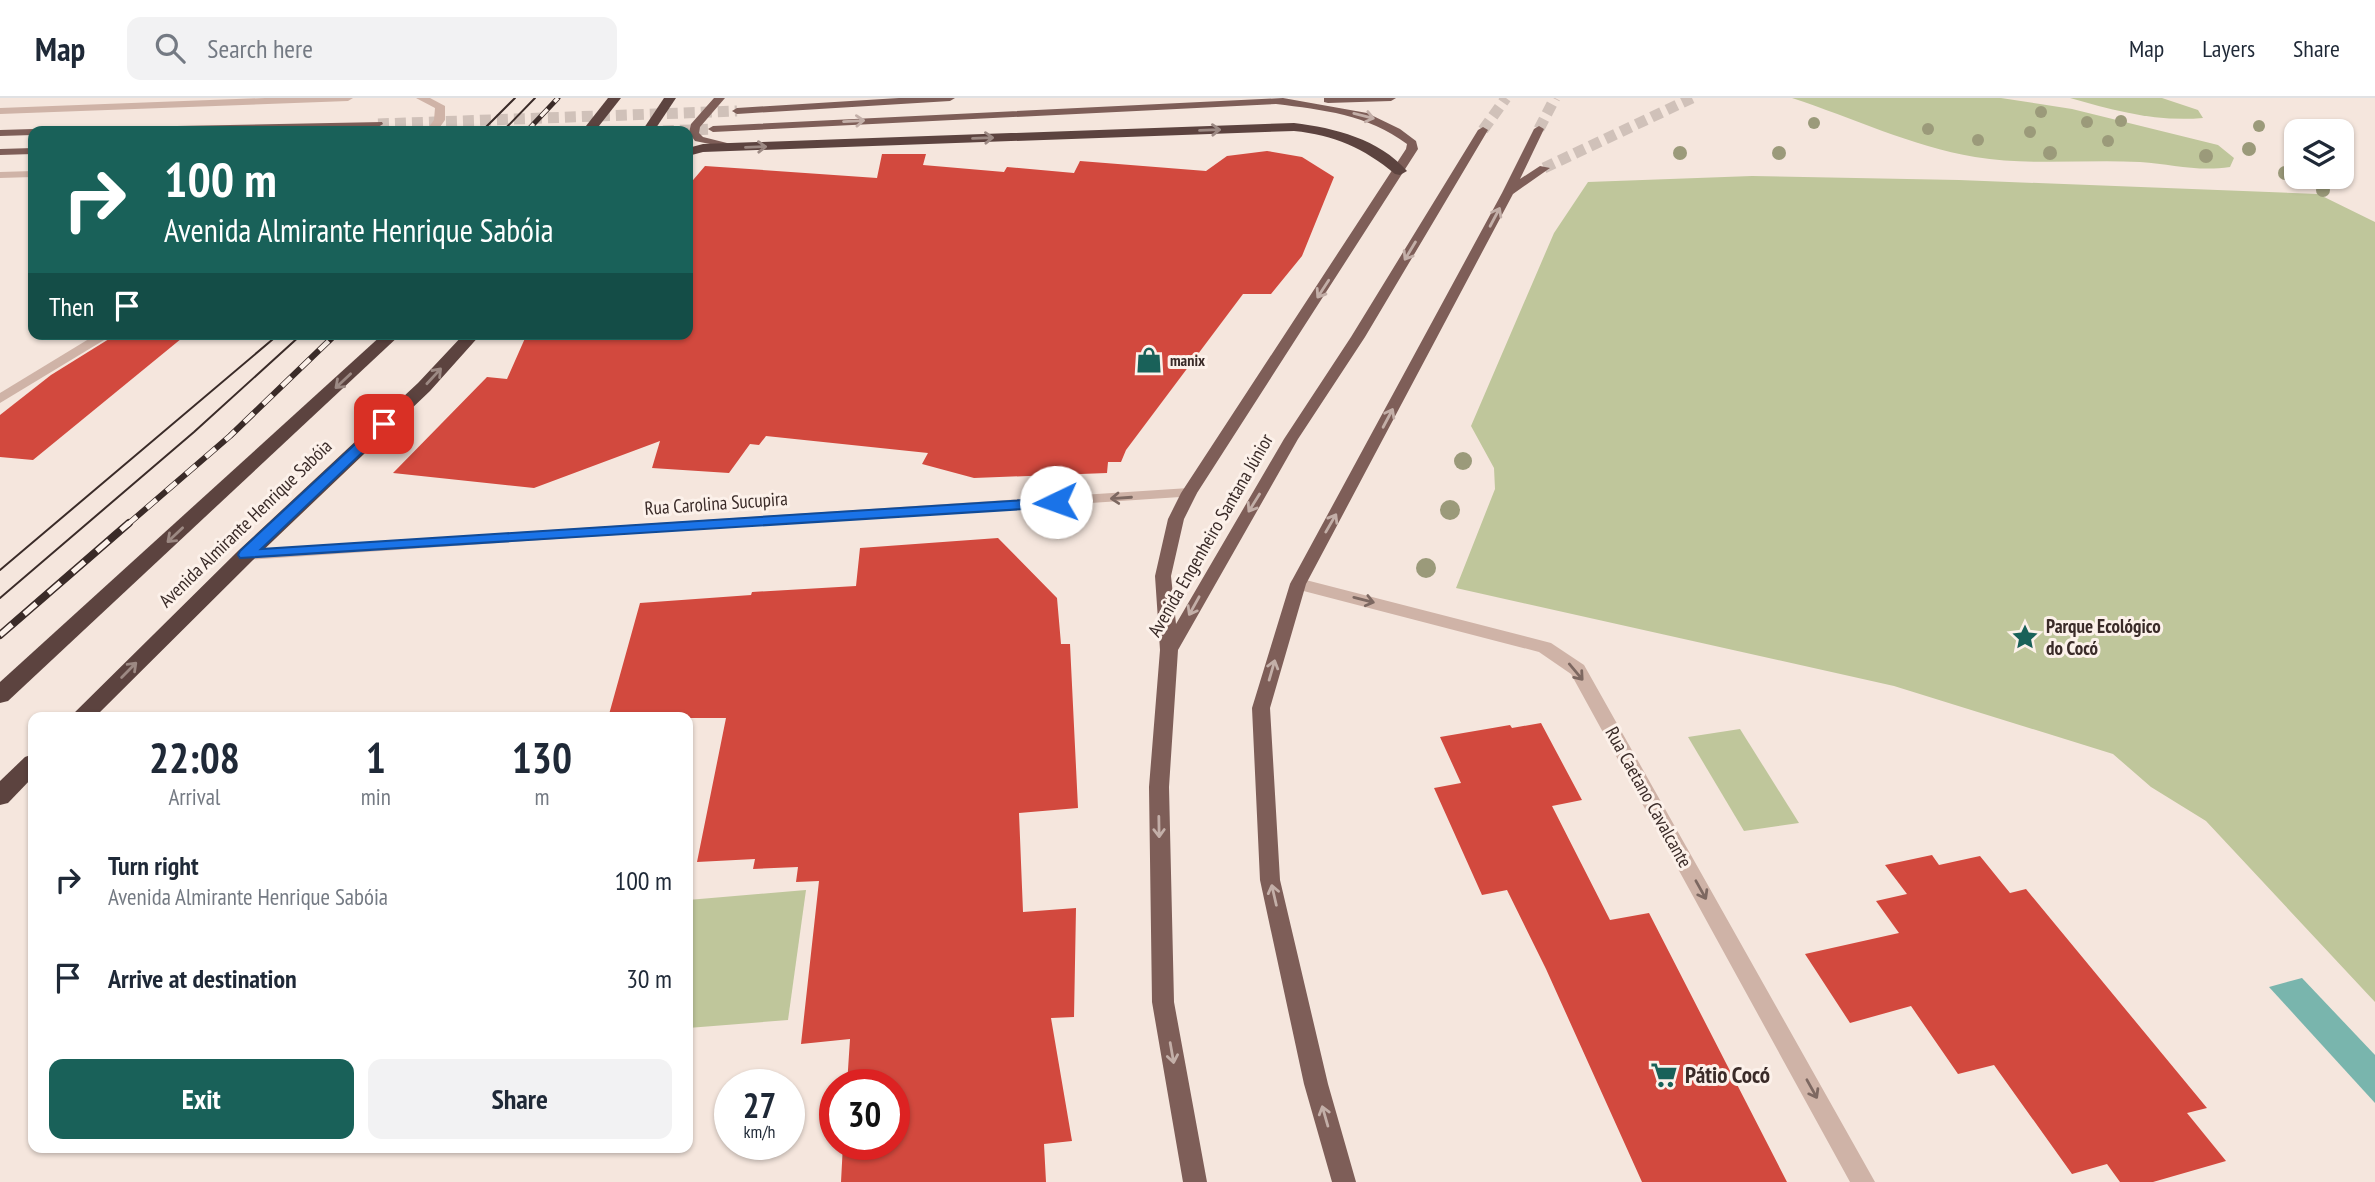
<!DOCTYPE html>
<html lang="en">
<head>
<meta charset="utf-8">
<style>
  :root { --surface:#fff; --page:#f2f2f3; --text:#1f2937; --muted:#747a83; --line:#e0e1e3; --accent:#196159 }
  body { margin:0; font-family:"PT Sans Narrow",sans-serif; background:var(--page); color:var(--text); height:100vh; display:flex; flex-direction:column; font-size:26px; white-space:nowrap }
  * { box-sizing:border-box; margin:0 }
  p { font-size:23px; color:var(--muted) }
  .icon { flex:none; width:38px; height:38px; fill:none; stroke:currentColor; stroke-width:2; stroke-linecap:round; stroke-linejoin:round }
  .map { position:relative; flex:1; overflow:hidden }
  .side { position:absolute; left:28px; top:614px; width:665px; height:441px; display:flex; flex-direction:column; background:var(--surface); border-radius:14px; box-shadow:0 2px 5px #0004 }
  .side>* { flex:none }
  .hud { position:absolute; left:28px; top:28px; width:665px; height:214px; border-radius:14px; box-shadow:0 2px 5px #0004; background:#196159; color:#fff; overflow:hidden }
  .controls { position:absolute; left:2284px; top:21px; display:grid; gap:14px }
  .controls a { display:grid; place-items:center; width:70px; height:70px; border-radius:14px; background:var(--surface); box-shadow:0 2px 5px #0004; font-size:35px }
  .speed { position:absolute; left:714px; top:971px; display:flex; gap:14px; font-size:35px; font-weight:700; text-align:center }
  .speed>* { display:grid; place-content:center; width:91px; height:91px; border-radius:50%; background:var(--surface); box-shadow:0 2px 5px #0004; line-height:1 }
  .speed small { font-size:18px; font-weight:400 }
  .speed .limit { border:10px solid #d22; background:#fff; color:#111 }
  .pin { position:absolute; display:grid; place-items:center; width:60px; height:60px; color:#fff; margin:-30px; border-radius:14px; box-shadow:0 4px 10px #0006 }
  .me { position:absolute; width:77px; margin:-38px; rotate:267deg; stroke-linejoin:round; filter:drop-shadow(0 0 5px #0008) }
  .turn { display:flex; align-items:center; gap:24px; height:147px; padding:0 21px; font-size:32px }
  .turn .icon { width:91px; height:91px; stroke-width:2.5 }
  .turn b { display:block; font-size:49px; line-height:60px }
  .then { display:flex; align-items:center; height:66px; padding:0 21px; background:#0003; gap:14px; font-size:26px }
  .eta { display:flex; justify-content:space-evenly; align-items:center; height:119px; text-align:center }
  .eta b { font-size:42px; font-weight:700; line-height:49px }
  .primary-button { display:flex; gap:14px; margin-top:auto; padding:14px 21px }
  .primary-button a { flex:1; height:80px; border-radius:14px; background:var(--accent); color:#fff; font-size:28px; font-weight:700; line-height:80px; text-align:center }
  .primary-button a+a { background:var(--page); color:var(--text) }
  ul { padding:0; list-style:none }
  li { display:flex; align-items:center; gap:21px; height:98px; padding:0 21px }
  li div { flex:1 }
  li b { display:block; font-size:26px }
  li em { font-style:normal }
  header { display:flex; align-items:center; gap:42px; box-sizing:border-box; height:98px; padding:0 35px; background:var(--surface); border-bottom:2px solid var(--line) }
  header strong { font-size:33px }
  nav { display:flex; gap:38px; margin-inline-start:auto; font-size:24px }
  .search { width:490px; height:63px; background:var(--page); display:flex; align-items:center; gap:18px; box-sizing:border-box; padding:0 24px; border-radius:14px; color:var(--muted); font-size:26px }
  .map>svg:first-child { display:block }
  .green { fill:#bfc69b }
  .water { fill:#79b5ad }
  .building { fill:#d2493e }
  .lines { fill:none; stroke-linecap:round; stroke-linejoin:round }
  .major-tunnel { stroke:#d0c1b9; stroke-width:11; stroke-dasharray:11 6; stroke-linecap:butt }
  .minor { fill:#cfb3a7; fill-rule:evenodd }
  .major { fill:#7e5e58; fill-rule:evenodd }
  .highway { fill:#5c433f; fill-rule:evenodd }
  .tram { stroke:#3a2b28; stroke-width:2 }
  .rail-far2-casing { stroke:#3a2b28; stroke-width:5 }
  .rail-far1-casing { stroke:#3a2b28; stroke-width:6 }
  .rail-casing { stroke:#3a2b28; stroke-width:8 }
  .rail-far2 { stroke:#fcf1ea; stroke-width:3.5; stroke-dasharray:10; stroke-linecap:butt }
  .rail-far1 { stroke:#fcf1ea; stroke-width:4.5; stroke-dasharray:13; stroke-linecap:butt }
  .rail { stroke:#fcf1ea; stroke-width:5; stroke-dasharray:16; stroke-linecap:butt }
  .tree { fill:#9b9a7a }
  .oneway { stroke:#c3afa8 }
  .oneway2 { stroke:#9c8983 }
  .oneway3 { stroke:#7d6861 }
  .route { fill:#1a73e8; stroke:#114b97; stroke-width:2 }
  .labels { text-anchor:middle; stroke-width:6; stroke-linejoin:round; paint-order:stroke }
  .far-poi-label { font-size:16px; font-weight:bold; fill:#3a2b28; stroke:#fcf1ea; text-anchor:start }
  .street-label { font-size:19px; fill:#3a2b28; stroke:#fcf1ea }
  .poi-label { font-size:19px; font-weight:bold; fill:#3a2b28; stroke:#fcf1ea; text-anchor:start }
  .near-poi-label { font-size:23px; font-weight:bold; fill:#3a2b28; stroke:#fcf1ea; text-anchor:start }
</style>
</head>
<body>
<header>
<strong>Map</strong>
<div class="search"><svg class="icon" aria-label="search" viewBox="0 0 24 24"><circle cx="10" cy="10" r="6"/><path d="M15 15l6 6"/></svg>Search here</div>
<nav><a>Map</a><a>Layers</a><a>Share</a></nav>
</header>
<div class="map">
<svg width="2375" height="1084" viewBox="0 0 2375 1084">
  <rect width="100%" height="100%" fill="#f5e6dd"/>
  <g class="green">
    <path d="M1792 0H2001L2072 11 2218 47 2234 60 2230 69C2197 74 2172 66 2140 64 2085 61 2029 68 1975 59 1911 48 1853 20 1792 0Z"/>
    <path d="M2070 0H2162L2198 12 2203 20C2157 24 2115 13 2070 0Z"/>
    <polygon points="1752,78 1959,82 2318,96 2375,124 2375,904 2206,723 2151,689 2113,656 1894,588 1456,490 1495,391 1494,370 1471,328 1554,135 1588,84"/>
    <polygon points="1740,631 1799,725 1744,733 1688,639"/>
    <polygon points="806,792 788,922 688,930 688,802"/>
  </g>
  <polygon class="water" points="2302,880 2375,957 2375,1005 2269,889"/>
  <g class="building">
    <polygon points="1267,53 1302,59 1334,79 1302,158 1271,196 1243,196 1126,352 1121,364 1108,364 1107,375 974,380 922,366 928,355 766,338 759,347 750,346 729,375 652,370 660,343 534,390 393,375 487,279 507,281 526,238 688,236 688,88 705,68 877,80 882,56 926,56 923,67 1004,74 1007,69 1074,75 1080,63 1206,73 1227,58"/>
    <polygon points="117,236 187,236 33,362 0,359 0,317 51,277"/>
    <polygon points="998,440 1057,500 1061,546 1070,546 1078,710 1019,715 1023,814 1076,810 1074,919 1051,920 1072,1043 1044,1046 1046,1084 841,1084 843,1046 894,1046 894,987 847,987 850,941 801,946 819,783 796,784 798,769 753,771 755,761 697,764 726,620 608,620 640,505 751,497 752,494 856,488 860,450"/>
    <polygon points="1541,625 1582,702 1552,708 1610,822 1649,815 1787,1084 1642,1084 1546,871 1507,792 1482,797 1434,690 1461,685 1440,639 1510,627 1512,630"/>
    <polygon points="1932,757 1939,767 1980,758 2010,795 2026,791 2207,1010 2187,1015 2226,1063 2153,1084 2120,1084 2107,1066 2072,1076 1994,967 1958,976 1911,908 1850,925 1805,856 1899,835 1876,803 1907,796 1885,767"/>
  </g>
  <g class="lines">
    <g class="major-tunnel">
      <polyline points="378,26 737,13"/>
      <polyline points="1539,31 1555,0"/>
      <polyline points="1483,32 1506,0"/>
      <polyline points="663,33 713,31"/>
      <polyline points="1544,70 1692,0"/>
    </g>
    <g class="minor">
      <polygon points="265,0 353,0 348,3 0,16 0,10"/>
      <polygon points="416,0 430,0 445,8 445,22 437,33 426,33 434,22 435,10"/>
      <polygon points="33,73 33,79 0,80 0,74"/>
      <polygon points="97,236 114,236 0,305 0,295"/>
      <polygon points="1189,390 1197,395 1195,398 246,462 238,457 246,452"/>
      <polygon points="1298,480 1551,545 1584,567 1875,1084 1850,1084 1571,576 1539,554 1292,490 1290,486 1292,482"/>
    </g>
    <g class="major">
      <polygon points="714,0 725,0 700,29 699,35 703,39 735,47 735,51 695,43 689,35 691,26"/>
      <polygon points="899,0 955,0 950,3 737,16 732,13 737,10"/>
      <path d="M1283 0 1367 15 1400 31 1416 43 1418 51 1197 395 1184 421 1171 478 1176 526 1284 341 1351 239 1478 32 1483 29 1488 32 1365 239 1298 341 1178 552 1169 689 1174 904 1207 1084H1183L1152 904 1149 689 1160 552 1155 478 1168 421 1181 395 1406 51 1407 46C1367 16 1323 12 1276 6L713 34 708 31 713 28Z"/>
      <polygon points="1324,0 1396,0 1391,3 1328,5 1324,4"/>
      <polygon points="382,24 383,26 378,29 67,33 72,30"/>
      <polygon points="1539,28 1544,31 1520,81 1540,68 1550,70 1513,96 1306,486 1270,610 1280,782 1328,986 1356,1084 1332,1084 1304,986 1260,782 1252,610 1290,486 1502,95 1534,31"/>
      <polygon points="0,32 33,31 38,33 33,33 33,37 0,38"/>
      <polygon points="33,50 33,56 0,57 0,51"/>
    </g>
    <g class="highway">
      <polygon points="608,0 621,0 595,33 582,33"/>
      <polygon points="664,0 676,0 654,33 642,33"/>
      <path d="M1294 25C1335 30 1379 41 1407 73L1400 77 1395 76C1364 50 1334 37 1294 33L703 54 688 58V50L703 46Z"/>
      <polygon points="383,236 401,236 8,603 0,605 0,584"/>
      <polygon points="464,236 481,236 430,293 253,462 94,620 69,620 239,452 418,285"/>
      <polygon points="33,656 33,679 8,705 0,707 0,683 25,659"/>
    </g>
    <g class="tram">
      <polyline points="482,33 515,0"/>
      <polyline points="503,33 535,0"/>
      <polyline points="0,472 279,236"/>
      <polyline points="0,500 194,334 302,236"/>
    </g>
    <g class="rail-far2-casing">
      <polyline id="rail-far2" points="527,33 558,0"/>
    </g>
    <g class="rail-far1-casing">
      <polyline id="rail-far1" points="127,427 230,338 336,236"/>
    </g>
    <g class="rail-casing">
      <polyline id="rail" points="0,537 129,425"/>
    </g>
    <use href="#rail-far2" class="rail-far2"/>
    <use href="#rail-far1" class="rail-far1"/>
    <use href="#rail" class="rail"/>
  </g>
  <g class="tree">
    <circle cx="2041" cy="14" r="6"/>
    <circle cx="2121" cy="23" r="6"/>
    <circle cx="2087" cy="24" r="6"/>
    <circle cx="1814" cy="25" r="6"/>
    <circle cx="2259" cy="28" r="6"/>
    <circle cx="1928" cy="31" r="6"/>
    <circle cx="2030" cy="34" r="6"/>
    <circle cx="1978" cy="42" r="6"/>
    <circle cx="2108" cy="43" r="6"/>
    <circle cx="2249" cy="51" r="7"/>
    <circle cx="1680" cy="55" r="7"/>
    <circle cx="1779" cy="55" r="7"/>
    <circle cx="2050" cy="55" r="7"/>
    <circle cx="2206" cy="58" r="7"/>
    <circle cx="2285" cy="75" r="7"/>
    <circle cx="2323" cy="92" r="7"/>
    <circle cx="1463" cy="363" r="9"/>
    <circle cx="1450" cy="412" r="10"/>
    <circle cx="1426" cy="470" r="10"/>
  </g>
  <defs><path id="oneway-shaft" d="M-6 0H5M1.5-3L5.5 0L1.5 3" fill="none" stroke-width="1.6" stroke-linecap="round" stroke-linejoin="round" transform="scale(1.75)"/></defs>
  <g class="oneway">
    <use href="#oneway-shaft" transform="translate(1364 18) rotate(14)"/>
    <use href="#oneway-shaft" transform="translate(854 23) rotate(-3)"/>
    <use href="#oneway-shaft" transform="translate(1495 119) rotate(-62)"/>
    <use href="#oneway-shaft" transform="translate(1410 153) rotate(121)"/>
    <use href="#oneway-shaft" transform="translate(1323 191) rotate(123)"/>
    <use href="#oneway-shaft" transform="translate(1388 320) rotate(-62)"/>
    <use href="#oneway-shaft" transform="translate(1254 405) rotate(122)"/>
    <use href="#oneway-shaft" transform="translate(1331 425) rotate(-60)"/>
    <use href="#oneway-shaft" transform="translate(1194 508) rotate(119)"/>
    <use href="#oneway-shaft" transform="translate(1272 572) rotate(-74)"/>
    <use href="#oneway-shaft" transform="translate(1159 729) rotate(89)"/>
    <use href="#oneway-shaft" transform="translate(1274 797) rotate(-103)"/>
    <use href="#oneway-shaft" transform="translate(1172 955) rotate(80)"/>
    <use href="#oneway-shaft" transform="translate(1325 1018) rotate(-106)"/>
  </g>
  <g class="oneway2">
    <use href="#oneway-shaft" transform="translate(1210 32) rotate(-2)"/>
    <use href="#oneway-shaft" transform="translate(983 40) rotate(-2)"/>
    <use href="#oneway-shaft" transform="translate(756 49) rotate(-2)"/>
    <use href="#oneway-shaft" transform="translate(434 278) rotate(-47)"/>
    <use href="#oneway-shaft" transform="translate(343 283) rotate(137)"/>
    <use href="#oneway-shaft" transform="translate(175 437) rotate(137)"/>
    <use href="#oneway-shaft" transform="translate(129 572) rotate(-45)"/>
  </g>
  <g class="oneway3">
    <use href="#oneway-shaft" transform="translate(1121 400) rotate(176)"/>
    <use href="#oneway-shaft" transform="translate(1364 502) rotate(14)"/>
    <use href="#oneway-shaft" transform="translate(1576 574) rotate(50)"/>
    <use href="#oneway-shaft" transform="translate(1701 792) rotate(61)"/>
    <use href="#oneway-shaft" transform="translate(1812 991) rotate(61)"/>
  </g>
  <polygon class="route" points="384,322 391,326 389,329 261,451 1056,400 1063,404 1056,409 240,460 238,457 240,453 379,324"/>
  <defs>
    <g id="shop-bare" transform="scale(2.1)"><path d="M-5-2.5h2.3a2.7 3.5 0 0 1 5.4 0H5L5.5 6h-11ZM-1.5-2.5h3a1.5 2.3 0 0 0-3 0Z" fill="#196159" stroke="#fcf1ea" stroke-width="2.5" paint-order="stroke"/></g>
    <g id="sight-bare" transform="scale(2.1)"><path d="M0-6L1.8-2.2L6-1.7L2.9 1.2L3.7 5.4L0 3.3L-3.7 5.4L-2.9 1.2L-6-1.7L-1.8-2.2Z" fill="#196159" stroke="#fcf1ea" stroke-width="2.5" paint-order="stroke"/></g>
    <g id="supermarket-bare" transform="scale(2.1)"><path d="M-6-5.5h2.5l.6 2H6L4.5 2H-2.5L-4.4-4H-6ZM-1.5 3.2a1.3 1.3 0 1 0 .1 0ZM3 3.2a1.3 1.3 0 1 0 .1 0Z" fill="#196159" stroke="#fcf1ea" stroke-width="2.5" paint-order="stroke"/></g>
  </defs>
  <g fill-rule="evenodd">
    <use href="#shop-bare" x="1149" y="262"/>
    <use href="#sight-bare" x="2025" y="539"/>
    <use href="#supermarket-bare" x="1664" y="977"/>
  </g>
  <g class="labels">
    <g class="far-poi-label">
      <text x="1170" y="268">manix</text>
    </g>
    <g class="street-label">
      <text transform="translate(716 405) rotate(-4)" y="7">Rua Carolina Sucupira</text>
      <text transform="translate(245 425) rotate(-44)" y="7">Avenida Almirante Henrique Sabóia</text>
      <text transform="translate(1210 437) rotate(-60)" y="7">Avenida Engenheiro Santana Júnior</text>
      <text transform="translate(1649 699) rotate(61)" y="7">Rua Caetano Cavalcante</text>
    </g>
    <g class="poi-label">
      <text x="2046" y="535">Parque Ecológico<tspan x="2046" dy="22">do Cocó</tspan></text>
    </g>
    <g class="near-poi-label">
      <text x="1685" y="985">Pátio Cocó</text>
    </g>
  </g>
</svg>
<div class="controls">
<a><svg class="icon" aria-label="layers" viewBox="0 0 24 24"><path d="M12 4l9 5-9 5-9-5zM3 14l9 5 9-5"/></svg></a>
</div>
<div class="speed"><div>27<small>km/h</small></div><div class="limit">30</div></div>
<div class="pin" style="left:384px;top:326px;background:#d93025"><svg class="icon" aria-label="arrive" viewBox="0 0 24 24"><path d="M6 21V4h12l-3 4 3 4H6"/></svg></div>
<svg class="me" style="left:1056px;top:404px" viewBox="-20 -20 40 40"><circle r="19" fill="#fff"/><path d="M0-13L10 11 0 6-10 11z" fill="#1a73e8"/></svg>
<div class="hud">
<div class="turn"><svg class="icon" aria-label="right" viewBox="0 0 24 24"><path d="M7 20v-9h11M14 6l5 5-5 5"/></svg><div><b>100 m</b>Avenida Almirante Henrique Sabóia</div></div>
<div class="then">Then<svg class="icon" aria-label="arrive" viewBox="0 0 24 24"><path d="M6 21V4h12l-3 4 3 4H6"/></svg></div>
</div>
<section class="side">
<div class="eta">
<div><b>22:08</b><p>Arrival</p></div>
<div><b>1</b><p>min</p></div>
<div><b>130</b><p>m</p></div>
</div>
<ul>
<li><svg class="icon" aria-label="right" viewBox="0 0 24 24"><path d="M7 20v-9h11M14 6l5 5-5 5"/></svg><div><b>Turn right</b><p>Avenida Almirante Henrique Sabóia</p></div><em>100 m</em></li>
<li><svg class="icon" aria-label="arrive" viewBox="0 0 24 24"><path d="M6 21V4h12l-3 4 3 4H6"/></svg><div><b>Arrive at destination</b></div><em>30 m</em></li>
</ul>
<div class="primary-button"><a>Exit</a><a>Share</a></div>
</section>
</div>
</body>
</html>
